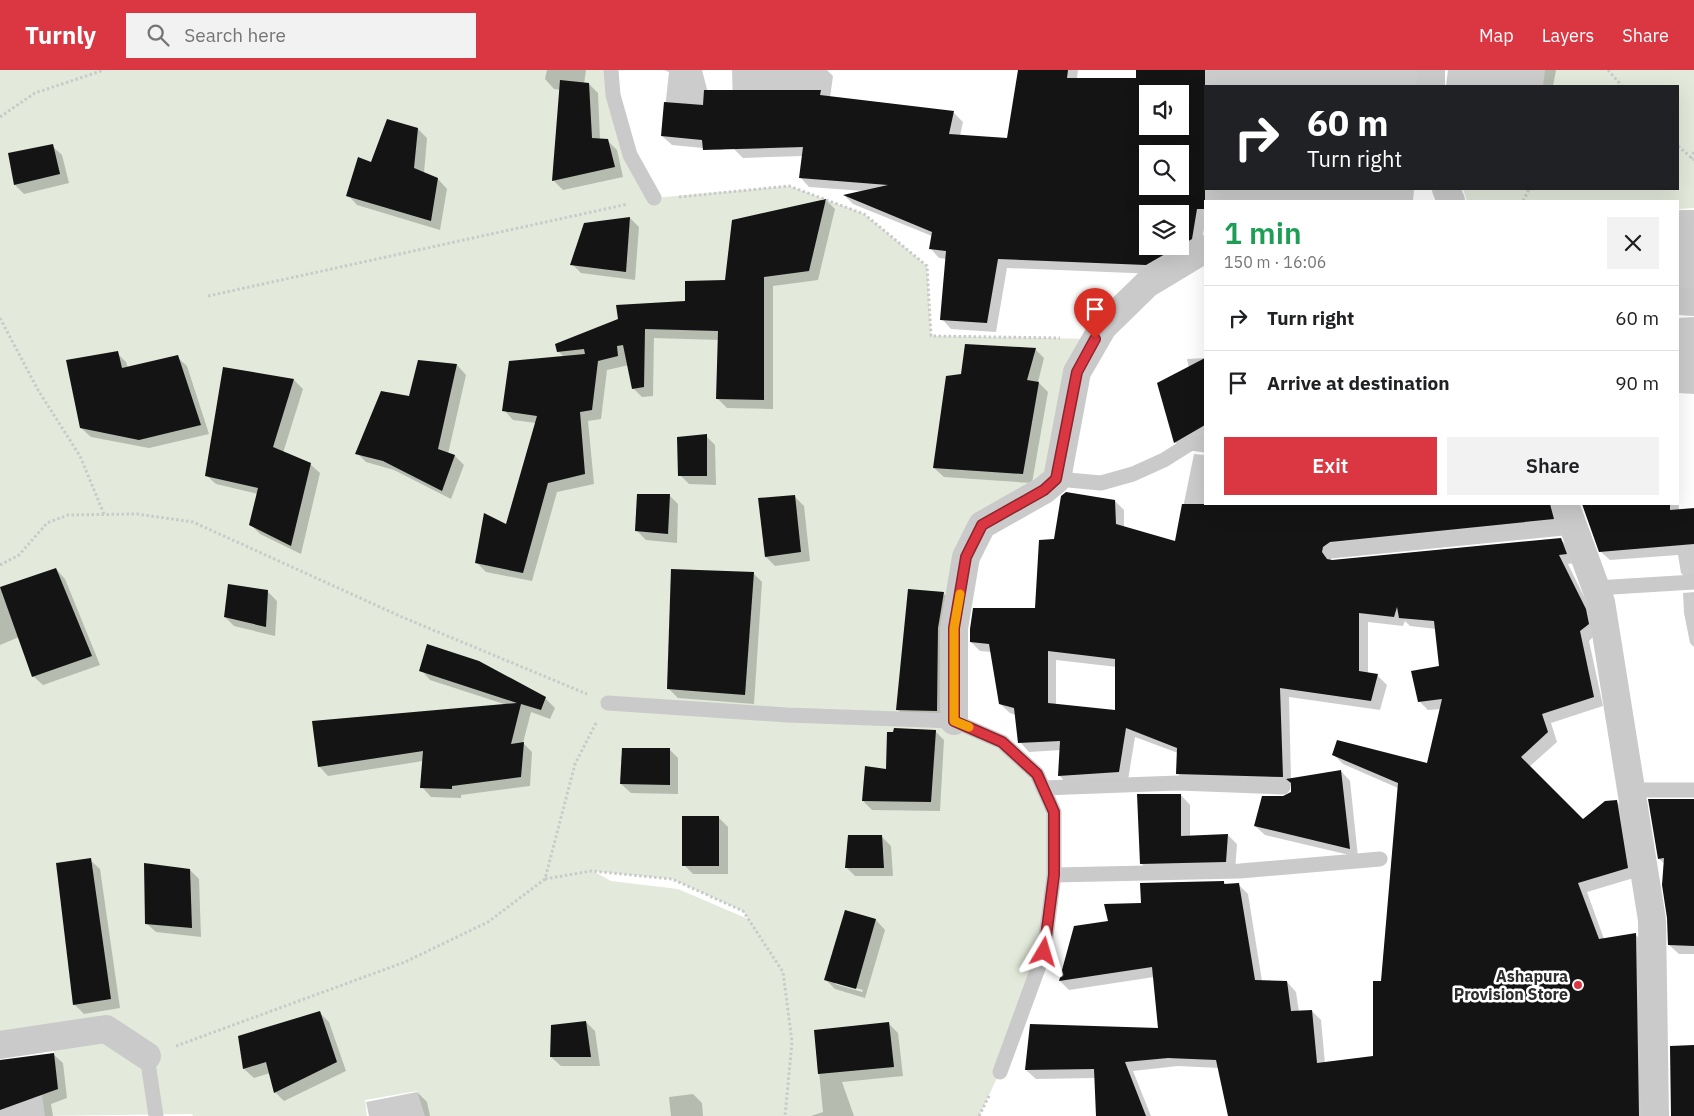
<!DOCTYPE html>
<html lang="en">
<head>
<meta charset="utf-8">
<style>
  :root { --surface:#fff; --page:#f2f2f2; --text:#202124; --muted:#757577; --line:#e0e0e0; --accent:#db3743 }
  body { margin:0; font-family:"IBM Plex Sans",sans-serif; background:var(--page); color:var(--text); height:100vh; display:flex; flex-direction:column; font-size:19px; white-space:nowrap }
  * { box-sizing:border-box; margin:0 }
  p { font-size:16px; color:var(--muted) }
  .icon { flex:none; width:28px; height:28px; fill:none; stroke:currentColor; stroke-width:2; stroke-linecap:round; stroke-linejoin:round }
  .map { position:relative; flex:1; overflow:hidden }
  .panel { position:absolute; left:1204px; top:130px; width:475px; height:305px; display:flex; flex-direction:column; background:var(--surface); border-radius:0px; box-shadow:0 5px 20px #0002 }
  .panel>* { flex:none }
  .hud { position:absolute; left:1204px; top:15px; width:475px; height:105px; border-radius:0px; box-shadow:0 5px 20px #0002; background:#202124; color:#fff; overflow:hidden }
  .fabs { position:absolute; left:1139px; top:15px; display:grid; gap:10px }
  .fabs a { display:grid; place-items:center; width:50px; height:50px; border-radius:0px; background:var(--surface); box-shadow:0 5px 20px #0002; font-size:25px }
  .pin { position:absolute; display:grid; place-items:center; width:42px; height:42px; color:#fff; margin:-51px -21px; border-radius:50% 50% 50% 0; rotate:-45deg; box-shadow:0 0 5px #0007 }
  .pin .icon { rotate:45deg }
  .me { position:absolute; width:55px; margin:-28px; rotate:7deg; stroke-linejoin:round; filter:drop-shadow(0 0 4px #0008) }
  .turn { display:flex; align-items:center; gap:18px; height:105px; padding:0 20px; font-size:22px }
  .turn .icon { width:65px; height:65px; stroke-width:2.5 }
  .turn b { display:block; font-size:35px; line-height:42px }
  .round { display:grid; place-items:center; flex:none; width:52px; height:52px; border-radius:0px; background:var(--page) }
  .overview { display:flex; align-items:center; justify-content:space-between; height:85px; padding:0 20px }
  h1 { font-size:30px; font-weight:600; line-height:38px; color:#1e9e55 }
  .button { display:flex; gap:10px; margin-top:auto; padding:10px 20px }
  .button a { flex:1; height:58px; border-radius:0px; background:var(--accent); color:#fff; font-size:20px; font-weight:600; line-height:58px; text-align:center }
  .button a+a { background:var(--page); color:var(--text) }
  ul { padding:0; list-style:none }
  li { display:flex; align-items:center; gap:15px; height:65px; padding:0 20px; border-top:1px solid var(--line) }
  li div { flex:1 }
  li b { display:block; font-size:19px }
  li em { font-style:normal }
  header { display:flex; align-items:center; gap:30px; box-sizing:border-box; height:70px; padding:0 25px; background:var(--accent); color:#fff }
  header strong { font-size:24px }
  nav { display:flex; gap:28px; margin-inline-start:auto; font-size:18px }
  .search { width:350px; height:45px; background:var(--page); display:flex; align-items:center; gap:12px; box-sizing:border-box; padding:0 18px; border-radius:0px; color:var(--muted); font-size:19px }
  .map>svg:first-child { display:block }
  .green { fill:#e3eadb; fill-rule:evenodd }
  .shadow { fill:#0003; fill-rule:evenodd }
  .building { fill:#141414; fill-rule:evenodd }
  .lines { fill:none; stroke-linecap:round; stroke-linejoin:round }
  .path { stroke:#cacaca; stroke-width:3; stroke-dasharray:2.5 2.5; stroke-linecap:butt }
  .lane { stroke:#cacaca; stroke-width:15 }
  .street { stroke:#cacaca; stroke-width:28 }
  .route-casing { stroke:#8e242c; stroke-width:12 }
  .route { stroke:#db3743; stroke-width:9 }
  .slow { stroke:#f59e0b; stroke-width:9 }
  .poi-dot { fill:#db3743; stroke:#fff; stroke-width:2 }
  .labels { text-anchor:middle; stroke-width:5; stroke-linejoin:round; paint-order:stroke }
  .poi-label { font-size:16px; font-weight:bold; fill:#2d2d2d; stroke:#fff; text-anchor:end }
</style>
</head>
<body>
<header>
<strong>Turnly</strong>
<div class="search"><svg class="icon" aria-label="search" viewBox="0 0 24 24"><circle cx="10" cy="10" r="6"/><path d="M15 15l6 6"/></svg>Search here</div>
<nav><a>Map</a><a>Layers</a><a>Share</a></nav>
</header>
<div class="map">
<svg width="1694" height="1046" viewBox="0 0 1694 1046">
  <rect width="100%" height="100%" fill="#fff"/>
  <g class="green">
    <path d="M0 0H611L613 25 654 128 789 116 864 144 927 196 931 266 1095 269 1057 409 982 455 954 651 1002 672 1037 704 1054 742 1060 804 1000 1002 979 1046H425L417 1021 365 1030 367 1046H193L192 1044 45 1046 42 1025 58 1019 52 968 0 976ZM593 801 672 809 743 841 748 849 678 819 611 811Z"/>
    <polygon points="1545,0 1694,0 1694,138 1678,139 1678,131 1467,131 1463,119 1678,119 1678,16 1543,16"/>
  </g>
  <g class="shadow">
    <polygon points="547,0 586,0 584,14 589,14 598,23 600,70 607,70 617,80 623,107 563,120 554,111 561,20 554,19 545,9"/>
    <polygon points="664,0 702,0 723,80 672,75 662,66 669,2"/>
    <path d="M732 0H827L833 6 830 28 954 43 963 52 960 66 1008 70 1019 0H1078L1077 9H1137V0H1428L1425 16H1205V119H1414L1413 131H1205V152L1201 178 1156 204 1007 198 996 262 951 259 942 249 947 189 939 188 930 178 932 166 853 134 845 126 864 121 809 117 800 107 803 86 743 88 734 79ZM1148 24H1180V56H1148ZM1148 84H1180V116H1148ZM1148 144H1180V176H1148Z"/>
    <polygon points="1448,0 1556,0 1553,16 1446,16"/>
    <polygon points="418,59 427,68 424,103 438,109 447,119 440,160 357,135 348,125 372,93"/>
    <polygon points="52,76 62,85 69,113 24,124 15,115"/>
    <polygon points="826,130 835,139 818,210 773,216 773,339 727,338 717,328 719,270 654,268 653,326 642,327 633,318 629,295 607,300 601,349 588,351 594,414 557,422 532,511 486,502 477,493 507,455 536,353 513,350 504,340 564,287 558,281 686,232 726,211"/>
    <polygon points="1678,140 1694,140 1694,226 1678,229"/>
    <polygon points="630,148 639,157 635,210 581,203 572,194"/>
    <polygon points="1694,247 1694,324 1678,323 1678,248"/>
    <polygon points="1035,279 1044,288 1038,312 1048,322 1032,413 944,407 934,398 962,305"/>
    <polygon points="117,283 126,292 128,298 177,287 187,296 209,364 149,378 91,367 81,358"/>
    <polygon points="1205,288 1205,371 1184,381 1175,372 1189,298 1187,289"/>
    <polygon points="419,291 457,295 466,305 448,384 455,386 464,395 451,429 394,400 366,392 357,383 410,327"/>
    <polygon points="294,310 303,319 283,383 310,394 320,403 301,484 260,464 251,455 258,424 216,414 206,405"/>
    <polygon points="706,366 715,375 716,415 689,414 680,405"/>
    <path d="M1194 384 1205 385V434H1562L1563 458 1334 483 1330 492 1560 469 1570 478 1575 493 1568 494 1595 549 1597 563 1589 571 1603 636 1551 653 1557 672 1529 697 1583 750 1616 731 1626 741 1637 807 1587 822 1604 869 1636 865 1645 874 1648 1046H1230L1219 998 1178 996 1133 1001 1151 1046H1097L1095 1008 1036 1009 1026 1000 1159 959 1154 907 1069 920 1060 911 1075 857 1110 852 1143 834 1224 812 1227 815H1239L1248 824 1262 911 1287 912 1296 922 1299 942 1312 941 1321 950 1325 994 1375 987 1398 718 1343 694 1334 685 1428 694 1441 639 1428 640 1419 631 1440 597 1436 559 1410 556 1405 551 1403 556 1368 552V604L1378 606 1387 615 1380 640 1289 627 1291 709 1341 701 1350 711 1358 787 1265 765 1255 756 1283 728 1292 723V716L1187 713 1177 703 1178 683 1135 667 1128 710 1068 715 1059 705 1061 680 1029 682 1020 672 1016 645 1010 643 1000 634 991 582 980 581 971 572 1036 539 1055 470 1115 431 1124 440V458L1176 472ZM1056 590 1117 597V642L1056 635Z"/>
    <polygon points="1678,388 1679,441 1694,439 1694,512 1690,512 1681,503 1678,485 1610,490 1600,481 1583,434 1678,434"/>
    <polygon points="669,425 678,434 677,473 646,470 637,461"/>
    <polygon points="795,427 804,436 810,491 775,496 766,487 759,430"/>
    <polygon points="56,499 65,509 100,595 43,615 33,606 19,567 0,575 0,518"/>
    <polygon points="753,503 762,512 754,634 678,628 669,619"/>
    <polygon points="268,522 277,531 275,566 234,556 225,547"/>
    <polygon points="1694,522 1694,577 1690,573 1684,543 1683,523"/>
    <polygon points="944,524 953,533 946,650 906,648 897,639"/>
    <polygon points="421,600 545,628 555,638 550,649 531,642 523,673 532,682 530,716 461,725 461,728 431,727 422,717 423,691 328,706 319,696 507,635 430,610"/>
    <polygon points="935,661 944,670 940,741 872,740 863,731 887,700"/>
    <polygon points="669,679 678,688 678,724 631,723 621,714"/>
    <polygon points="1181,725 1190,735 1190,767 1228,765 1237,774 1235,801 1150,803 1141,793"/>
    <polygon points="1694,731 1694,884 1679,884 1669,875 1665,794 1659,789"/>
    <polygon points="719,748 728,757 728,804 693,804 684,795"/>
    <polygon points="882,767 891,776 893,806 855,806 846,797"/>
    <polygon points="90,790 100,799 120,938 84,944 74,934"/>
    <polygon points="190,800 199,809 201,867 156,862 146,853"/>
    <path d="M845 841 876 850 885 860 865 928 835 919 826 910ZM835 912 863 920 862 922 835 914Z"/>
    <polygon points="320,943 329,952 346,1001 284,1031 275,1022 270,1003 254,1008 244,999 240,967"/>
    <polygon points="586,952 595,961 600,996 561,996 551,987"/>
    <polygon points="889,954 898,963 903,1006 842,1012 854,1046 811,1046 823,1042 815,961"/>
    <polygon points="53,984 63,993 67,1028 51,1034 53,1046 0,1046 0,992"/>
    <polygon points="417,1022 427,1032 430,1046 369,1046 366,1032"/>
    <polygon points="693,1024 702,1033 703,1046 671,1046 669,1027"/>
  </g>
  <g class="building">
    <path d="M1018 0H1068L1067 8H1136V0H1205V139H1197L1192 169 1180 176V144H1148V176H1179L1146 195 998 189 987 253 940 250 946 181 929 179 932 162 843 125 888 115 799 108 803 77 703 80 702 70 661 66 664 32 703 35 704 20H821L820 25 954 41 949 64 1007 68ZM1148 24H1180V56H1148ZM1148 84H1180V116H1148Z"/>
    <polygon points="560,10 589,13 592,68 608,69 615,97 552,111"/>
    <polygon points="387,49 418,58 414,98 438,108 431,151 346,126 358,87 371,92"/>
    <polygon points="53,74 60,104 14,115 8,83"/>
    <polygon points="826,129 809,201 764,207 764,330 716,329 718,261 645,259 644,317 632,319 623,275 617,276 618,286 598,291 592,340 580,342 585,404 548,413 523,503 475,493 484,443 506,454 537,346 502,341 509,291 585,284 584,279 557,282 555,274 618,249 616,235 685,231 685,211 725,210 732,150"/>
    <polygon points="630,147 626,202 570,195 584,153"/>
    <polygon points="965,274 1036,278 1027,310 1039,312 1023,404 933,398 946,306 961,304"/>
    <polygon points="118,281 122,298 178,285 201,355 139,370 80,358 66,290"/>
    <polygon points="1205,288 1205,355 1174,373 1157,313"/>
    <polygon points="418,290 457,294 438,379 455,385 442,421 383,391 355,384 381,321 409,326"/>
    <polygon points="223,297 294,309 273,377 311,393 291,476 249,455 258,418 205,406"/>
    <polygon points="707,364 707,406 678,406 677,367"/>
    <path d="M1066 422 1115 430 1116 454 1175 471 1182 434H1550L1554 449 1330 472 1323 477 1322 482 1327 489 1332 490 1561 468 1567 484 1559 485 1586 539 1589 554 1580 561 1594 627 1542 644 1548 662 1521 687 1583 749 1605 731 1617 730 1628 798 1578 813 1599 869 1636 863 1639 1046H1228L1216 990 1168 988 1125 992 1146 1046H1096L1094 999 1025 1000 1030 954 1158 958 1152 897 1059 911 1074 856 1108 851 1104 834 1141 833 1140 813 1224 811V814L1239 813 1255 910 1287 911 1291 941 1312 940 1317 993 1373 986V911H1381L1398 713 1332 685 1337 670 1427 693 1442 629 1418 632 1411 601 1439 596 1434 551 1399 548 1397 537 1394 547 1359 543V601L1378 604 1371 631 1280 618 1283 707 1176 704 1177 678 1126 658 1119 702 1058 706 1060 671 1018 673 1014 638 999 634 989 574 970 572V559L973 538H1035L1039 470 1054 469 1061 426ZM1048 581 1115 589V640L1048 633Z"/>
    <polygon points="637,424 670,424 668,464 635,461"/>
    <polygon points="795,425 801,482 765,487 758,428"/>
    <polygon points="1582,434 1670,434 1670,440 1694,438 1694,474 1599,482"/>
    <polygon points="56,498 92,586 32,607 0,517"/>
    <polygon points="671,499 754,502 745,625 667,619"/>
    <polygon points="228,514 268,520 266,557 224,547"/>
    <polygon points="908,519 944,522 938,558 937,641 896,640"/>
    <polygon points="427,574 479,591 546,627 541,640 521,634 511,674 524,672 521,707 452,716 452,719 420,718 423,681 318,697 312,651 517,633 419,601"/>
    <polygon points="894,658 936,660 931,732 862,731 865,696 886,699 887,662 893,662"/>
    <polygon points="622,678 670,678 670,715 620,714"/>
    <polygon points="1341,700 1350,779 1254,756 1262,726 1283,726 1291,722 1291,713 1286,709"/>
    <polygon points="1137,724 1181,724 1181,766 1228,764 1226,792 1140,794"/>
    <polygon points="1648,729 1694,729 1694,876 1668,875 1667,848 1662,815 1664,788 1658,789"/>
    <rect x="682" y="746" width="37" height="50"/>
    <polygon points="848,765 882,765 884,798 845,798"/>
    <polygon points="91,788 111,929 73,935 56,793"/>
    <polygon points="144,793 190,799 192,858 145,854"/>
    <polygon points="845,840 876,849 856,919 824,910"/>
    <polygon points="320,941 337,992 274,1023 266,992 243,999 238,966"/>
    <polygon points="586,951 591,987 550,987 551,955"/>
    <polygon points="889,952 894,997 818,1004 814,960"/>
    <polygon points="1694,975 1694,1046 1671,1046 1670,976"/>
    <polygon points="54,983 58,1019 0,1040 0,990"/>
  </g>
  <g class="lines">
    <g class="path">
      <polyline points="1608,0 1622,16"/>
      <polyline points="0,47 35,23 104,0"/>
      <polyline points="1678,76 1694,90"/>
      <polyline points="1691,89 1694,81"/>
      <polyline points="679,127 789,116 864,144 927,196 931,266 1060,268"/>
      <polyline points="1523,131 1529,119"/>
      <polyline points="208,226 628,134"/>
      <polyline points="0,248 38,320 80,386 104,444"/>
      <polyline points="0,495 19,485 47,453 68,445 137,444 193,452 402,547 587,624"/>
      <polyline points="596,653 575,694 545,809 591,801 672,809 743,841 783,902 792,972 785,1046"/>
      <polyline points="176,976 405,892 488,852 545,809"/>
      <polyline points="979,1046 990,1024"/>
    </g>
    <g class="lane">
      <polyline points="611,0 613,25 630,85 654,128"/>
      <polyline points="1057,409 1101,413 1133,404 1164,390 1191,373 1205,375"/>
      <polyline points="1331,481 1573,457"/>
      <polyline points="1596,518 1694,512"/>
      <polyline points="608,633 787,645 954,651 1002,672 1037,704 1054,742 1054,805 1044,882 1000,1002"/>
      <polyline points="1043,718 1178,713 1283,717"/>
      <polyline points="1630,720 1694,720"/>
      <polyline points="1054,805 1240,801 1380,789"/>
      <polyline points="147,986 156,1046"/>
    </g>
    <g class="street">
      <polyline points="1431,0 1431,16"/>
      <polyline points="1446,119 1451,131"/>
      <polyline points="1678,231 1694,232"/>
      <polyline points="1565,434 1601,532 1652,850 1655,1046"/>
      <polyline points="954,651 954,558 966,487 982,455 1044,420 1057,409 1077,302 1103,257 1147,214 1205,179"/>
      <polyline points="0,975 106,959 147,986"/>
    </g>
  </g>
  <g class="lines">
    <g class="route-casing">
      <polyline id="route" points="1044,882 1054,805 1054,742 1037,704 1002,672 954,651 954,558 966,487 982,455 1044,420 1056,409 1077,302 1095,269"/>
    </g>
    <use href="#route" class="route"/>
    <polyline class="slow" points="960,524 954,558 954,651 969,657"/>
  </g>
  <circle class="poi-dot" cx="1578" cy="915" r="5"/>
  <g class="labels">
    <g class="poi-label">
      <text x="1568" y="912">Ashapura<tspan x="1568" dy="18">Provision Store</tspan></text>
    </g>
  </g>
</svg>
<div class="fabs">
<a><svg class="icon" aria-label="sound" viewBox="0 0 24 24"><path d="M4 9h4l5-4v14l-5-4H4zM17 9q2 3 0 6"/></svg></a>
<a><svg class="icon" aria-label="search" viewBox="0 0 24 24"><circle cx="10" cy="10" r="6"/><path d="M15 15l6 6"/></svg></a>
<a><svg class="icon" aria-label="layers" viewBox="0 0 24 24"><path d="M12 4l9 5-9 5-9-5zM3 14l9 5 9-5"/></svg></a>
</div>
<div class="pin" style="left:1095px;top:269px;background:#d93025"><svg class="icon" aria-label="arrive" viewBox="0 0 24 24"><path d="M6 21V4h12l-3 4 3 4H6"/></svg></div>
<svg class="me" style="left:1044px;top:882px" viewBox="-20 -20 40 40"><path d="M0-17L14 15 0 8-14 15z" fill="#db3743" stroke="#fff" stroke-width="4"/></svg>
<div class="hud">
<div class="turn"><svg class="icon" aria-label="right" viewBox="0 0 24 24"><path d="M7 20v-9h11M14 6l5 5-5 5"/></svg><div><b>60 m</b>Turn right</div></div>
</div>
<section class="panel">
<div class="overview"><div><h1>1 min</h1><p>150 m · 16:06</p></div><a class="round"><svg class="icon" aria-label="close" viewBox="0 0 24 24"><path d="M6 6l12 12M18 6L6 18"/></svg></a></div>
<ul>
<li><svg class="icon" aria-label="right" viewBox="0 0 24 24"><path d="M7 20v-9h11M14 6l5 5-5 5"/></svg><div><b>Turn right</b></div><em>60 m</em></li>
<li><svg class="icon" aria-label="arrive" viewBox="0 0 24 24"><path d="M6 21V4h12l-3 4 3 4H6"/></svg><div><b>Arrive at destination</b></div><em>90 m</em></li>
</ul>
<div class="button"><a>Exit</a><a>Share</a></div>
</section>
</div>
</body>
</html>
